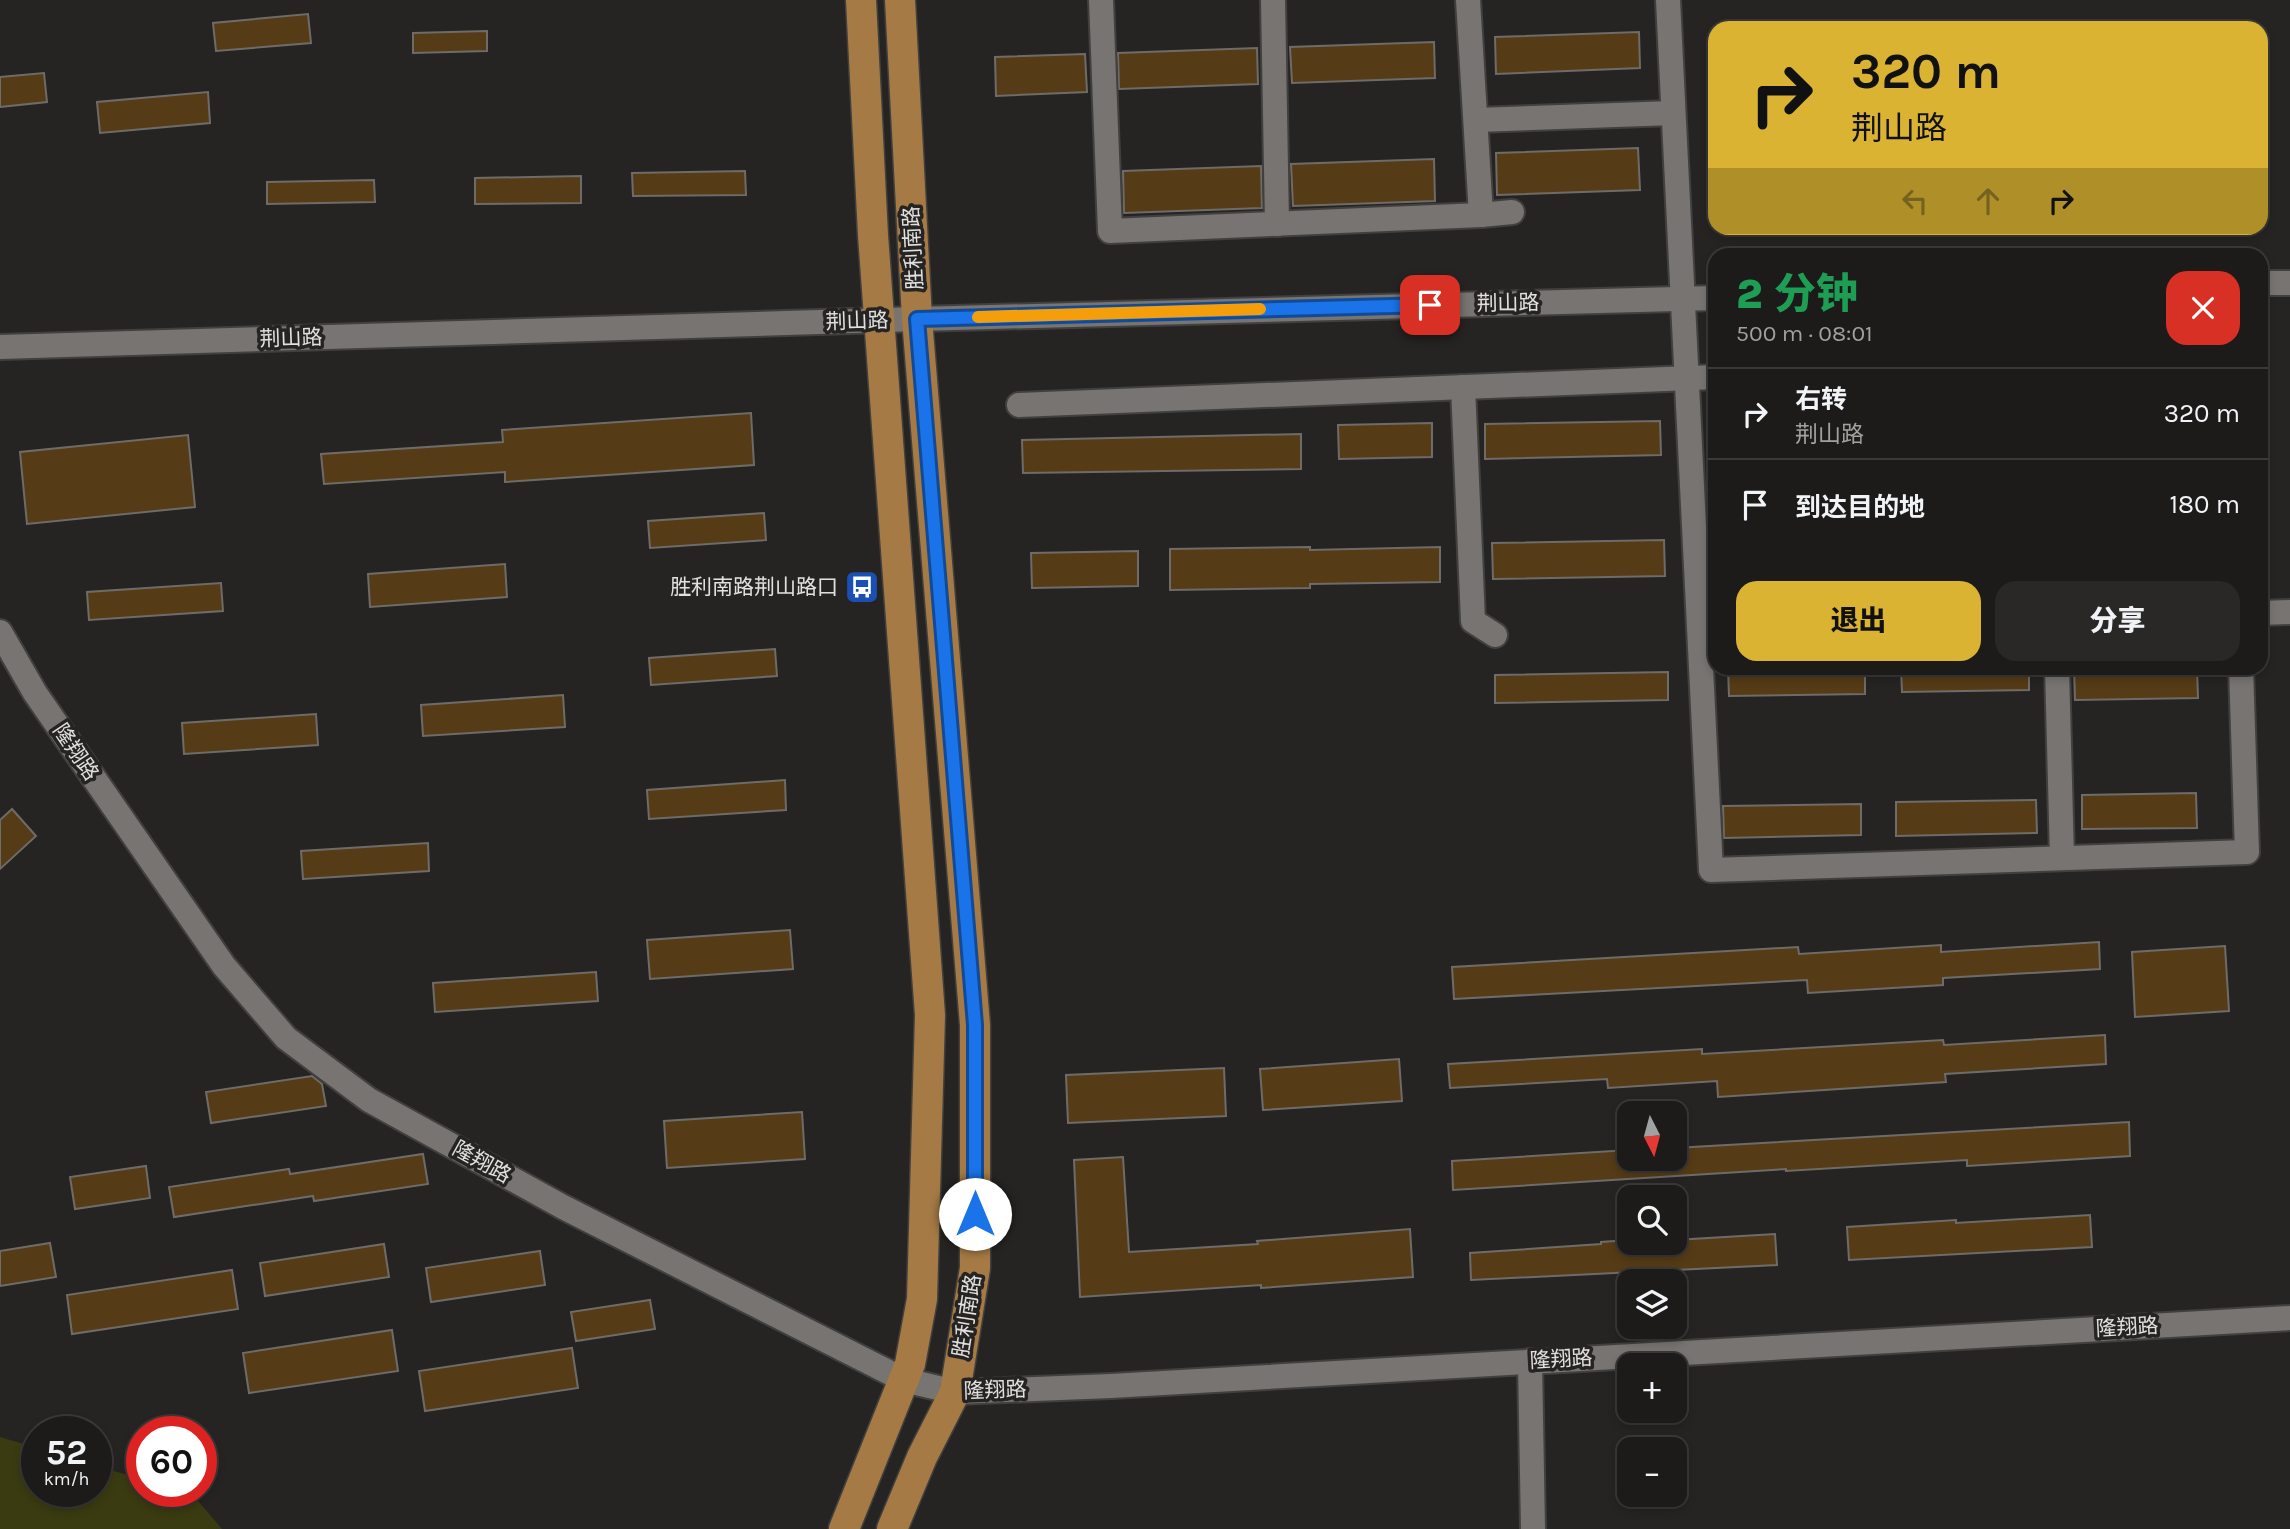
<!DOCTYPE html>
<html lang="zh">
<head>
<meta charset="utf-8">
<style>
  :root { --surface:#1c1b1a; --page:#292827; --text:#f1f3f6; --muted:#a0a1a2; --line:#3a3939; --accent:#dab333 }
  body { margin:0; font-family:Karla,"Noto Sans SC",sans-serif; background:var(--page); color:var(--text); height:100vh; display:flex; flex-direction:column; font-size:26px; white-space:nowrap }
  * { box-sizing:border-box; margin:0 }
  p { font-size:23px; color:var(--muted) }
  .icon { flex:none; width:38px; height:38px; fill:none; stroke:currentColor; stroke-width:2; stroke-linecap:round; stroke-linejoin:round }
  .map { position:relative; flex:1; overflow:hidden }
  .panel { position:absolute; left:1708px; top:248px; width:560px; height:427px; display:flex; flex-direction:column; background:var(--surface); border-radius:21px; box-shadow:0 4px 10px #0003,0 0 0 2px var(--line) }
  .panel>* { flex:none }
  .banner { position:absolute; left:1708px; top:21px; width:560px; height:214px; border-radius:21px; box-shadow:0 4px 10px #0003,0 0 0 2px var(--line); background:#dab333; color:#111; overflow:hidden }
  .needle { width:46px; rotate:174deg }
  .buttons { position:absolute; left:1617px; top:1101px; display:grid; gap:14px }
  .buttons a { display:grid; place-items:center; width:70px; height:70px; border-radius:14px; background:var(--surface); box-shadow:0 4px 10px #0003,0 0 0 2px var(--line); font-size:35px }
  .speed { position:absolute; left:21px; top:1416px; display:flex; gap:14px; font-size:35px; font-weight:700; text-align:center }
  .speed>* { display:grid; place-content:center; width:91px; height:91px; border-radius:50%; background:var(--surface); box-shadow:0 4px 10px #0003,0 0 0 2px var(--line); line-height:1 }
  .speed small { font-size:18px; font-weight:400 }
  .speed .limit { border:10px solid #d22; background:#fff; color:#111 }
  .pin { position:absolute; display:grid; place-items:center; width:60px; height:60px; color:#fff; margin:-30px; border-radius:14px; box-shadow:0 4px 10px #0006 }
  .me { position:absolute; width:77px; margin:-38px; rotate:0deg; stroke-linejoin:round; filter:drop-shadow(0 0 5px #0008) }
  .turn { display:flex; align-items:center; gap:24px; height:147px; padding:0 28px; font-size:32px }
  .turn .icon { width:91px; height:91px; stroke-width:2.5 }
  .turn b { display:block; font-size:49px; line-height:60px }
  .lanes { display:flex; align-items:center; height:66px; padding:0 28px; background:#0003; justify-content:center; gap:35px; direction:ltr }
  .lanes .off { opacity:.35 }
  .round { display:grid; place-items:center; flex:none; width:74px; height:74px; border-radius:21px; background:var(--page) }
  .summary { display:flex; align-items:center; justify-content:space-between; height:119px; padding:0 28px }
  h1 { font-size:42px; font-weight:800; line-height:52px; color:#1e9e55 }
  .button { display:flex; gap:14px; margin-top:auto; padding:14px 28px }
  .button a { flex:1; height:80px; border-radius:21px; background:var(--accent); color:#111; font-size:28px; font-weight:800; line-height:80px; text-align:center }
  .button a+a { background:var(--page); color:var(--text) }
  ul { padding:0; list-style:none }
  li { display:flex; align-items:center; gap:21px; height:91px; padding:0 28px; border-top:2px solid var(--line) }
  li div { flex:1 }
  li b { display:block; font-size:26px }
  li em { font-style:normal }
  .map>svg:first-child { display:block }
  .green { fill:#3a3b11 }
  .building { fill:#553b16; stroke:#6e6b68; stroke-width:2 }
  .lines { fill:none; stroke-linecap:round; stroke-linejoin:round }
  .minor-casing { stroke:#41403e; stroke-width:28 }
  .major-casing { stroke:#41403e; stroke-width:33 }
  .minor { stroke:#777471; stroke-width:24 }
  .major { stroke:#a57a44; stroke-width:30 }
  .route-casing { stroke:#114b97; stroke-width:18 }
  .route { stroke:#1a73e8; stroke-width:12 }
  .slow { stroke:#f59e0b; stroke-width:12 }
  .labels { text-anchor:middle; stroke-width:7; stroke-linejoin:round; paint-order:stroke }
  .street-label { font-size:21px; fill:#e1e0de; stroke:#262422 }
  .poi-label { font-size:21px; fill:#e1e0de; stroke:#262422; text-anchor:end }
</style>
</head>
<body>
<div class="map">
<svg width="2290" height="1529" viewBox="0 0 2290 1529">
  <rect width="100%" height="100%" fill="#262422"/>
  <polygon class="green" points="0,1437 37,1448 37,1491 96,1491 96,1466 142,1479 142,1491 182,1491 192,1494 222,1529 0,1529"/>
  <g class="building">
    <polygon points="308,14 311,43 216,51 213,23"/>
    <polygon points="487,31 487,51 413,53 413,33"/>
    <polygon points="1639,32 1640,68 1496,74 1495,37"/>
    <polygon points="1434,42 1435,78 1292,83 1290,47"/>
    <polygon points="1257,48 1258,84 1119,89 1118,53"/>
    <polygon points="1085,54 1087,92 996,96 995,57"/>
    <polygon points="44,73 47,102 0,107 0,77"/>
    <polygon points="208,92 210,123 100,133 97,102"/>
    <polygon points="1638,148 1640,190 1497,195 1496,153"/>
    <polygon points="1434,159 1435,201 1293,206 1291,164"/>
    <polygon points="1261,166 1262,208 1124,213 1123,171"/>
    <polygon points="745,171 746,195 633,196 632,173"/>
    <polygon points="581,176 581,203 475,204 475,178"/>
    <polygon points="374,180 375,202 267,204 267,182"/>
    <polygon points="751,413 754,465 505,482 505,472 324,484 321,454 503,442 502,430"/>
    <polygon points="1660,421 1661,455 1485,459 1485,424"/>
    <polygon points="1432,423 1432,457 1339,459 1338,425"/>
    <polygon points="1301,434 1301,469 1023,473 1022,440"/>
    <polygon points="188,435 195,507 27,524 20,452"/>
    <polygon points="764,513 766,540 650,548 648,521"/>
    <polygon points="1664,540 1665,576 1493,579 1492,543"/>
    <polygon points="1310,547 1310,550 1440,547 1440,582 1310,584 1310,588 1170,590 1170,549"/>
    <polygon points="1138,551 1138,586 1032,588 1031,553"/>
    <polygon points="505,564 507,597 370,607 368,574"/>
    <polygon points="221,583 223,611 89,620 87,592"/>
    <polygon points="775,649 777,676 651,685 649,658"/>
    <polygon points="1728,668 1865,668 1865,694 1729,696"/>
    <polygon points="1901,668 2029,668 2029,690 1902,692"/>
    <polygon points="2074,668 2197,668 2198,698 2075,700"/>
    <polygon points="1668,672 1668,700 1495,703 1495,675"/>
    <polygon points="563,695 565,727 423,736 421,705"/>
    <polygon points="316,714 318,745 184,754 182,723"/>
    <polygon points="785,780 786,810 649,819 647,790"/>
    <polygon points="2196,793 2197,828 2082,829 2082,795"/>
    <polygon points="2036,800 2037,833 1896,836 1896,802"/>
    <polygon points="1861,804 1861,835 1724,838 1723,806"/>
    <polygon points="12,809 36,836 0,869 0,820"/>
    <polygon points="428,843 429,871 303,879 301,851"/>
    <polygon points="790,930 793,969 650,979 647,940"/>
    <polygon points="2099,942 2100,969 1943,978 1943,985 1808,993 1807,980 1454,999 1452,967 1798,947 1799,954 1941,945 1941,952"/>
    <polygon points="2225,946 2229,1011 2135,1017 2132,952"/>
    <polygon points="596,972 598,1001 435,1012 433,983"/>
    <polygon points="2105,1035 2106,1064 1945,1074 1946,1082 1718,1097 1717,1081 1608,1088 1607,1079 1450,1088 1448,1064 1702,1049 1702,1054 1943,1040 1944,1045"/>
    <polygon points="1399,1059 1402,1101 1263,1110 1260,1069"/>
    <polygon points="1224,1068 1226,1116 1068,1123 1066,1075"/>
    <polygon points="312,1076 322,1084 326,1106 211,1123 206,1092"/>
    <polygon points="802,1112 805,1159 667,1168 664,1121"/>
    <polygon points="2129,1122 2130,1156 1967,1166 1967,1160 1786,1171 1786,1169 1453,1190 1452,1161 1629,1150 1629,1158 1675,1158 1675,1148"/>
    <polygon points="423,1154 428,1184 314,1201 313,1196 174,1217 169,1187 289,1169 290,1174"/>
    <polygon points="1123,1157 1129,1252 1258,1244 1257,1241 1410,1229 1413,1277 1261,1288 1261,1285 1080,1297 1074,1160"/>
    <polygon points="146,1166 150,1198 75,1209 70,1177"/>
    <polygon points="2090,1215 2092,1247 1849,1260 1847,1227 1956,1220 1956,1223"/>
    <polygon points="1775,1234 1777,1265 1471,1280 1470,1253 1601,1244 1601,1242 1629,1240 1629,1242 1675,1242 1675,1240"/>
    <polygon points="50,1243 56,1277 0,1286 0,1251"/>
    <polygon points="384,1244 389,1277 265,1296 260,1263"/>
    <polygon points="540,1251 545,1285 431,1302 426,1268"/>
    <polygon points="232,1270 238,1309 72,1334 67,1295"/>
    <polygon points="650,1300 655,1329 576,1341 571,1312"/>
    <polygon points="392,1330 398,1371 249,1393 243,1353"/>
    <polygon points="572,1348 578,1388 425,1411 419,1371"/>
  </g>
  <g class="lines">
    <g class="minor-casing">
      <g id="minor">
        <polyline points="1101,0 1110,231 1481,215 1512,212"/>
        <polyline points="1273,0 1277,224"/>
        <polyline points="1468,0 1481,215"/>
        <polyline points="1668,0 1711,870 2247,852 2241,668"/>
        <polyline points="1476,120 1673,113"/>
        <polyline points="2261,283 2290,283"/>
        <polyline points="0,347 917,319 1715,298"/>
        <polyline points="1463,387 1473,621 1495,635"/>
        <polyline points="1019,405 1715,377"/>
        <polyline points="2261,613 2290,612"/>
        <polyline points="0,632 35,693 224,966 286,1038 369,1100 563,1207 904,1380 955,1392 1111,1386 2290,1318"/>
        <polyline points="2057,668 2062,858"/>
        <polyline points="1530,1361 1533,1529"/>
      </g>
    </g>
    <g class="major-casing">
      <g id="major">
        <polyline points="844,1529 910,1364 922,1299 930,1015 873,235 861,0"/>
        <polyline points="892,1529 922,1457 955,1392 975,1268 975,1025 917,319 900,0"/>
      </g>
    </g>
    <use href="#minor" class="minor"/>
    <use href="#major" class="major"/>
  </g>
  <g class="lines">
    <g class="route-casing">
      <polyline id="route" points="975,1214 975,1025 917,319 1430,305"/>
    </g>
    <use href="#route" class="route"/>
    <polyline class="slow" points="978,317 1260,309"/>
  </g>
  <defs>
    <g id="bus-square" transform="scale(1.75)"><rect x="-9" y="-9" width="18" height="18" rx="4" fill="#1a4fb4" stroke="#262422"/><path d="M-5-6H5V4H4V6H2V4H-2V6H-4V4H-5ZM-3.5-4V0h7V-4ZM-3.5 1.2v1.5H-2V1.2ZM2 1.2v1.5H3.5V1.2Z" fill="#fff"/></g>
  </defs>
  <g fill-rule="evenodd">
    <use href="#bus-square" x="862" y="587"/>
  </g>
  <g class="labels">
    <g class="street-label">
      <text transform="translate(913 248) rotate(-93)" y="7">胜利南路</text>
      <text transform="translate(1508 303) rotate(-1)" y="7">荆山路</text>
      <text transform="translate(857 321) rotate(-2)" y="7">荆山路</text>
      <text transform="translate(291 338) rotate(-2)" y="7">荆山路</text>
      <text transform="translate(76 752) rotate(56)" y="7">隆翔路</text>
      <text transform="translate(482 1162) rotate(29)" y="7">隆翔路</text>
      <text transform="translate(967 1316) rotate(-81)" y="7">胜利南路</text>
      <text transform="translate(2127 1327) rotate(-3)" y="7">隆翔路</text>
      <text transform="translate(1561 1359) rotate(-3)" y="7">隆翔路</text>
      <text transform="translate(995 1390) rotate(-2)" y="7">隆翔路</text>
    </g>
    <g class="poi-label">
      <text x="838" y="594">胜利南路荆山路口</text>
    </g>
  </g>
</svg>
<div class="buttons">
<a><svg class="needle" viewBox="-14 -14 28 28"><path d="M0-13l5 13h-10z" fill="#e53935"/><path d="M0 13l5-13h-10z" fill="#a0a1a2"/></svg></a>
<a><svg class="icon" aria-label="search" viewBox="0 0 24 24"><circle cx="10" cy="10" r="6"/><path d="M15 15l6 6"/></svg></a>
<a><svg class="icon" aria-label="layers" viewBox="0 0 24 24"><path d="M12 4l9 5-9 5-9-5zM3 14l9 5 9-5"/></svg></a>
<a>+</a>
<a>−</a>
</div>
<div class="speed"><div>52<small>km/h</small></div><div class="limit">60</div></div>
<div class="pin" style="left:1430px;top:305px;background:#d93025"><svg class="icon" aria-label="arrive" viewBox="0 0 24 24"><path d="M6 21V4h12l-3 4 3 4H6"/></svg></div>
<svg class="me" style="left:975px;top:1214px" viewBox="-20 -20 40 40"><circle r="19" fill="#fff"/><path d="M0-13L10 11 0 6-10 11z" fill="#1a73e8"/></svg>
<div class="banner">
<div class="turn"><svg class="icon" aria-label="right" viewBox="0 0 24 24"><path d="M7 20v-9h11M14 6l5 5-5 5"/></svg><div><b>320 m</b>荆山路</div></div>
<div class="lanes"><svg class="icon off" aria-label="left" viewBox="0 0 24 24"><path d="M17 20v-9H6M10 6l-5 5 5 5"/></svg><svg class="icon off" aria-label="ahead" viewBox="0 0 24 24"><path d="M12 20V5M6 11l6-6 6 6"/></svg><svg class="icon" aria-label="right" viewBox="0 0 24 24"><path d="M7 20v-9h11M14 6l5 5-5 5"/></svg></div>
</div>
<section class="panel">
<div class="summary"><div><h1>2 分钟</h1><p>500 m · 08:01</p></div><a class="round" style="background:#d93025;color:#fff"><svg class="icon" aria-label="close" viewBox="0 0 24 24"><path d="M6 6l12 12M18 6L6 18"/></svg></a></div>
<ul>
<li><svg class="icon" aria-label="right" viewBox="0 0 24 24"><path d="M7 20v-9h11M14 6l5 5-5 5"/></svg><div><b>右转</b><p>荆山路</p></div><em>320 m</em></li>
<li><svg class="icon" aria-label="arrive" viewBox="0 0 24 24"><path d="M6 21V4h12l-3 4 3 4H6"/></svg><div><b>到达目的地</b></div><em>180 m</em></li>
</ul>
<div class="button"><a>退出</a><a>分享</a></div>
</section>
</div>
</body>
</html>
